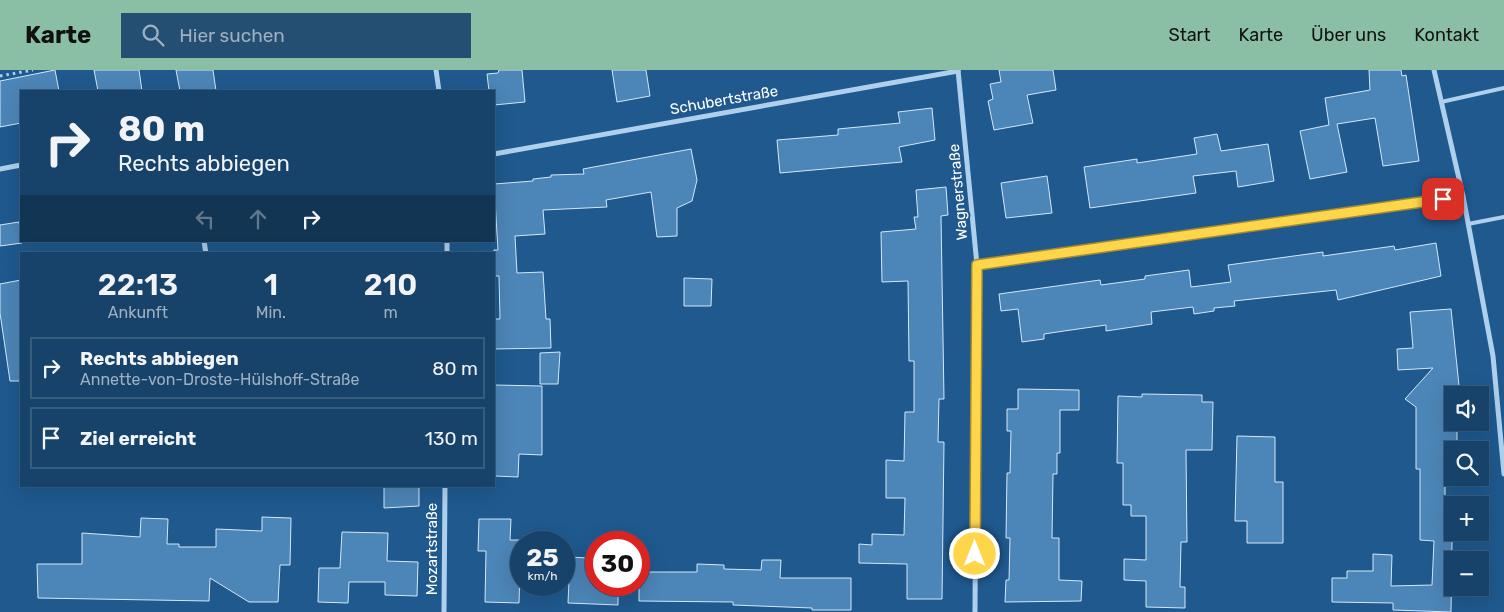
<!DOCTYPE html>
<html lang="de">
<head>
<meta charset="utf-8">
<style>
  :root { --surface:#17436a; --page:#244e72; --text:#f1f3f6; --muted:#9eb0c1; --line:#365c7e; --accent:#8abfa5 }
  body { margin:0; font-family:Rubik,sans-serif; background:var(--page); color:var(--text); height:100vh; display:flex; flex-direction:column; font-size:19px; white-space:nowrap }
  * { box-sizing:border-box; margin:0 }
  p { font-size:16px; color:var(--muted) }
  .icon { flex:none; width:28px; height:28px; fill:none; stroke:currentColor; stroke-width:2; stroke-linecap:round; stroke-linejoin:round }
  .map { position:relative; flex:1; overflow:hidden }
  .details { position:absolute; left:20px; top:182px; width:475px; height:235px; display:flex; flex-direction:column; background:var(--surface); border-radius:0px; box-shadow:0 5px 20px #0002,0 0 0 1px var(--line) }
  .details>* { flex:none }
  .hud { position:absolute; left:20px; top:20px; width:475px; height:152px; border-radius:0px; box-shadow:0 5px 20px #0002,0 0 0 1px var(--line); background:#17436a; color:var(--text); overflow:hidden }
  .tools { position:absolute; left:1444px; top:316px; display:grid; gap:10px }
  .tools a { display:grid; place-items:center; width:45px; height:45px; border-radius:0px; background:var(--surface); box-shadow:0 5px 20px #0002,0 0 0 1px var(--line); font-size:25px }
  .speed { position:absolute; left:510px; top:461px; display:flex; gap:10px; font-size:25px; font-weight:700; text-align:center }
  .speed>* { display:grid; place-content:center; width:65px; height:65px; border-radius:50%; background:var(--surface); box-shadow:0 5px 20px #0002,0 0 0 1px var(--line); line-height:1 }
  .speed small { font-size:12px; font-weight:400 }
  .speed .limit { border:8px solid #d22; background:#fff; color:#111 }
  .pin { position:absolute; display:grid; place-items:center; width:42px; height:42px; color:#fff; margin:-21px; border-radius:10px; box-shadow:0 2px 8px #0006 }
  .me { position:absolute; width:55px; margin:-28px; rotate:0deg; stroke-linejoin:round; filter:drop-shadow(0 0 4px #0008) }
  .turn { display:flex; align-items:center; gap:18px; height:105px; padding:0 15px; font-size:22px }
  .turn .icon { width:65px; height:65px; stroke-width:2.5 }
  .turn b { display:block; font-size:35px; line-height:42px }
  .lanes { display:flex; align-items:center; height:48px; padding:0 15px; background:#0003; justify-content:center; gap:25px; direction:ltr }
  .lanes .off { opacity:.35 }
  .eta { display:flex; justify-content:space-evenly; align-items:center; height:85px; text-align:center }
  .eta b { font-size:30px; font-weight:600; line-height:35px }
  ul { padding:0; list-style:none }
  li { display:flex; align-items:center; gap:15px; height:62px; margin:0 10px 8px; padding:0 5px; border:2px solid var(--line); border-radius:0px }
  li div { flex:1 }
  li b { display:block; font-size:19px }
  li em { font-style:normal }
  header { display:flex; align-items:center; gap:30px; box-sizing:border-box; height:70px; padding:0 25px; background:var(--accent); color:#111 }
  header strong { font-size:24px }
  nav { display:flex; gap:28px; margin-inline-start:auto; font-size:18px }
  .search { width:350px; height:45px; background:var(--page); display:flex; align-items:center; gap:12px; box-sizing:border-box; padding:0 18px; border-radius:0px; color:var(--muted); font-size:19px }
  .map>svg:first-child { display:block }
  .building { fill:#4c85b7; stroke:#d3e8f9 }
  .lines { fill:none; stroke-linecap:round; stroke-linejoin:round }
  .path { stroke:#aed0ec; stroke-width:3; stroke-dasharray:2.5 4; stroke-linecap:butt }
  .lane { stroke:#aed0ec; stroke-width:4 }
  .street { stroke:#aed0ec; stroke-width:5 }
  .route-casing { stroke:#a68a30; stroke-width:12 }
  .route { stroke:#ffd54a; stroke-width:9 }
  .labels { text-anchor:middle; stroke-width:4; stroke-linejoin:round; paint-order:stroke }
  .street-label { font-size:15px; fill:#fff; stroke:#1f598e }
</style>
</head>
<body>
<header>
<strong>Karte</strong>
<div class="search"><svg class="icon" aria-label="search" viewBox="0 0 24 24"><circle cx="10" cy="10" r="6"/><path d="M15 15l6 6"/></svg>Hier suchen</div>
<nav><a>Start</a><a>Karte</a><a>Über uns</a><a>Kontakt</a></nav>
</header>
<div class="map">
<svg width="1504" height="542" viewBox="0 0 1504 542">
  <rect width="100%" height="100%" fill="#1f598e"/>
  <g class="building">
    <polygon points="55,0 59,21 21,21 21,53 0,57 0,11"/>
    <polygon points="94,0 139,0 142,21 98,21"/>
    <polygon points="176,0 213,0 216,21 180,21"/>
    <polygon points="499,0 522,0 525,32 494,35 494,21 489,21 487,4 498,3"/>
    <polygon points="612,0 646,0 650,26 617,32"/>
    <polygon points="999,0 1053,0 1056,20 1027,25 1033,53 994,60 988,31 993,29 990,14 1001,12"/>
    <polygon points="1369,0 1401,0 1402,6 1406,5 1419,91 1383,96 1375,48 1337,54 1347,102 1310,109 1300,61 1329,55 1325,28 1370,20"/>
    <polygon points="932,38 935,70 899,77 902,92 780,103 777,70 838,65 838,59 900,53 898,42"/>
    <polygon points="1217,64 1221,81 1268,74 1274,111 1238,117 1236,101 1193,106 1196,123 1090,138 1084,97 1137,89 1137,93 1197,84 1194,68"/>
    <polygon points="691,79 697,110 692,131 677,138 677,166 657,167 651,122 606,130 607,137 543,140 545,164 515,166 517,203 543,202 546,249 550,249 551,278 494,279 494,249 500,249 499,206 494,206 494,180 498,180 494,114 533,111 533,109 551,107 551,105 584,104 583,99"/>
    <polygon points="1047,106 1052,143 1006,148 1001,113"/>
    <polygon points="946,117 948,145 941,146 944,329 939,329 938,372 944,372 942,529 907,529 907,494 859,493 859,474 872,475 872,464 904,465 905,428 886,428 886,390 904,391 905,342 914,342 914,291 909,291 908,211 882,212 881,162 916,159 914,147 918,147 916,120"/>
    <polygon points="19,152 22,173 0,176 0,155"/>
    <polygon points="1436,173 1441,206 1338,230 1336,220 1234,231 1235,236 1214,238 1214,241 1194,244 1193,237 1151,242 1152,254 1106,261 1106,255 1064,261 1044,264 1044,269 1022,272 1018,239 1001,241 999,224 1100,210 1101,215 1145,209 1145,206 1189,200 1191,217 1231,212 1228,195 1323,182 1323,186 1394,176 1395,180"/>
    <polygon points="684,208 712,209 711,236 684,236"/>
    <polygon points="21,210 21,311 10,311 0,243 0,214"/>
    <polygon points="1451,239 1460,325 1452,325 1452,352 1457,352 1457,380 1452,380 1452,400 1445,400 1445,435 1472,435 1452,435 1452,462 1472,462 1472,471 1452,471 1451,542 1393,540 1393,533 1332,532 1332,508 1347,508 1347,501 1373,501 1373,484 1392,485 1391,516 1432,515 1434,471 1420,470 1420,399 1416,399 1416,337 1405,329 1433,298 1398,300 1397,279 1413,278 1410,242"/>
    <polygon points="560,282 558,314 540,314 540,283"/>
    <polygon points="494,315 542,316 542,385 519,384 518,407 494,406"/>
    <polygon points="1018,319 1079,320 1079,340 1060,340 1060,383 1057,383 1057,404 1053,404 1052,468 1059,468 1059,510 1082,511 1081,531 1005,532 1006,510 1009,510 1010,468 1006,468 1007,403 1010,403 1011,361 1007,361 1007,339 1018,339"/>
    <polygon points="1142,324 1202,325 1202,332 1213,332 1212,380 1186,380 1187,472 1181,472 1180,517 1185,517 1185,538 1146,537 1146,511 1124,510 1124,489 1146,490 1146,446 1131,446 1131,435 1123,435 1123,393 1117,393 1118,326 1142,327"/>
    <polygon points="1237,366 1275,367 1275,412 1283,412 1283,473 1247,473 1247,451 1235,451"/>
    <polygon points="384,416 419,416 419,436 384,438"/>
    <polygon points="262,447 291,448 290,495 280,495 278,532 249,532 210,508 209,531 38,528 37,494 82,494 82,463 140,467 141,448 168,449 167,474 179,474 179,477 216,477 216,459 262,461"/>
    <polygon points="479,449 511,449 510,470 521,470 519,533 485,532 486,481 478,481"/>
    <polygon points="342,462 388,463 387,491 418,492 417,526 385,525 385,512 349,512 348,533 318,532 319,498 340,498"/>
    <polygon points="570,487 588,488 588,502 596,503 596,515 618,515 618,535 568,533"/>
    <polygon points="762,490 781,490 780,508 851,508 851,540 812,540 812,538 733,535 733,532 639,531 639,502 697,502 697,494 724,495 724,499 761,500"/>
  </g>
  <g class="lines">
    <polyline class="path" points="0,6 33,0"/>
    <g class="lane">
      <polyline points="1441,32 1504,18"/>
      <polyline points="1468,154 1504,147"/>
    </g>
    <g class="street">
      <polyline points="436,0 439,21"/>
      <polyline points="958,0 977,195 975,542"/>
      <polyline points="1434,0 1463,126 1493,286 1504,404"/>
      <polyline points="494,84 958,1"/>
      <polyline points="0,99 21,95"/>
      <polyline points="204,171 206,184"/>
      <polyline points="447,184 447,171"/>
      <polyline points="977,195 1463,126"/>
      <polyline points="444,542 445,416"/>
    </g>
  </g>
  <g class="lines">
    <g class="route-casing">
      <polyline id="route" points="975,484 977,195 1443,129"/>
    </g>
    <use href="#route" class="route"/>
  </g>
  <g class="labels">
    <g class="street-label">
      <text transform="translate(724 30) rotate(-10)" y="5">Schubertstraße</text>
      <text transform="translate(958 122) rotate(-95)" y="5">Wagnerstraße</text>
      <text transform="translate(432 479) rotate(-90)" y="5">Mozartstraße</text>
    </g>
  </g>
</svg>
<div class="tools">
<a><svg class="icon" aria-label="sound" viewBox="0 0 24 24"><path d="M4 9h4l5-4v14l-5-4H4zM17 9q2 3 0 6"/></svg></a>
<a><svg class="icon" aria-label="search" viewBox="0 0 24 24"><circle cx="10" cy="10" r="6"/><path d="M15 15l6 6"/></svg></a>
<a>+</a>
<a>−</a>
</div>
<div class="speed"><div>25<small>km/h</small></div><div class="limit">30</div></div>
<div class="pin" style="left:1443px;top:129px;background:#d93025"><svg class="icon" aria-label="arrive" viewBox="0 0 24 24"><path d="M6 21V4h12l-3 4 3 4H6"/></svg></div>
<svg class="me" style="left:975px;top:484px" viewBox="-20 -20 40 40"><circle r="17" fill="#ffd54a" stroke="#fff" stroke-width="3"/><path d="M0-11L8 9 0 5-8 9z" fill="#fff"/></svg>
<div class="hud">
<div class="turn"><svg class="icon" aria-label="right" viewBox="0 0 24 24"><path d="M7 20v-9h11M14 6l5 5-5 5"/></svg><div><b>80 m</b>Rechts abbiegen</div></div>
<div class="lanes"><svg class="icon off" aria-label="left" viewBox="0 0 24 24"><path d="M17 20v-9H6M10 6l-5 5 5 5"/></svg><svg class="icon off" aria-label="ahead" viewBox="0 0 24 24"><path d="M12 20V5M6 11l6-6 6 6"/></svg><svg class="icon" aria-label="right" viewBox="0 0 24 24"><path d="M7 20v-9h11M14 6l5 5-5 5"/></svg></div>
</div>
<section class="details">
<div class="eta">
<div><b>22:13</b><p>Ankunft</p></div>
<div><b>1</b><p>Min.</p></div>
<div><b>210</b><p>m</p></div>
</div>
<ul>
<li><svg class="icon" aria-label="right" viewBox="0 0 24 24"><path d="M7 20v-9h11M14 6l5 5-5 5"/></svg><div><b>Rechts abbiegen</b><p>Annette-von-Droste-Hülshoff-Straße</p></div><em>80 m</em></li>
<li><svg class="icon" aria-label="arrive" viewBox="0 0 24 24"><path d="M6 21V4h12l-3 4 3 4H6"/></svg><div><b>Ziel erreicht</b></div><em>130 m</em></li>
</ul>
</section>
</div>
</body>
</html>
